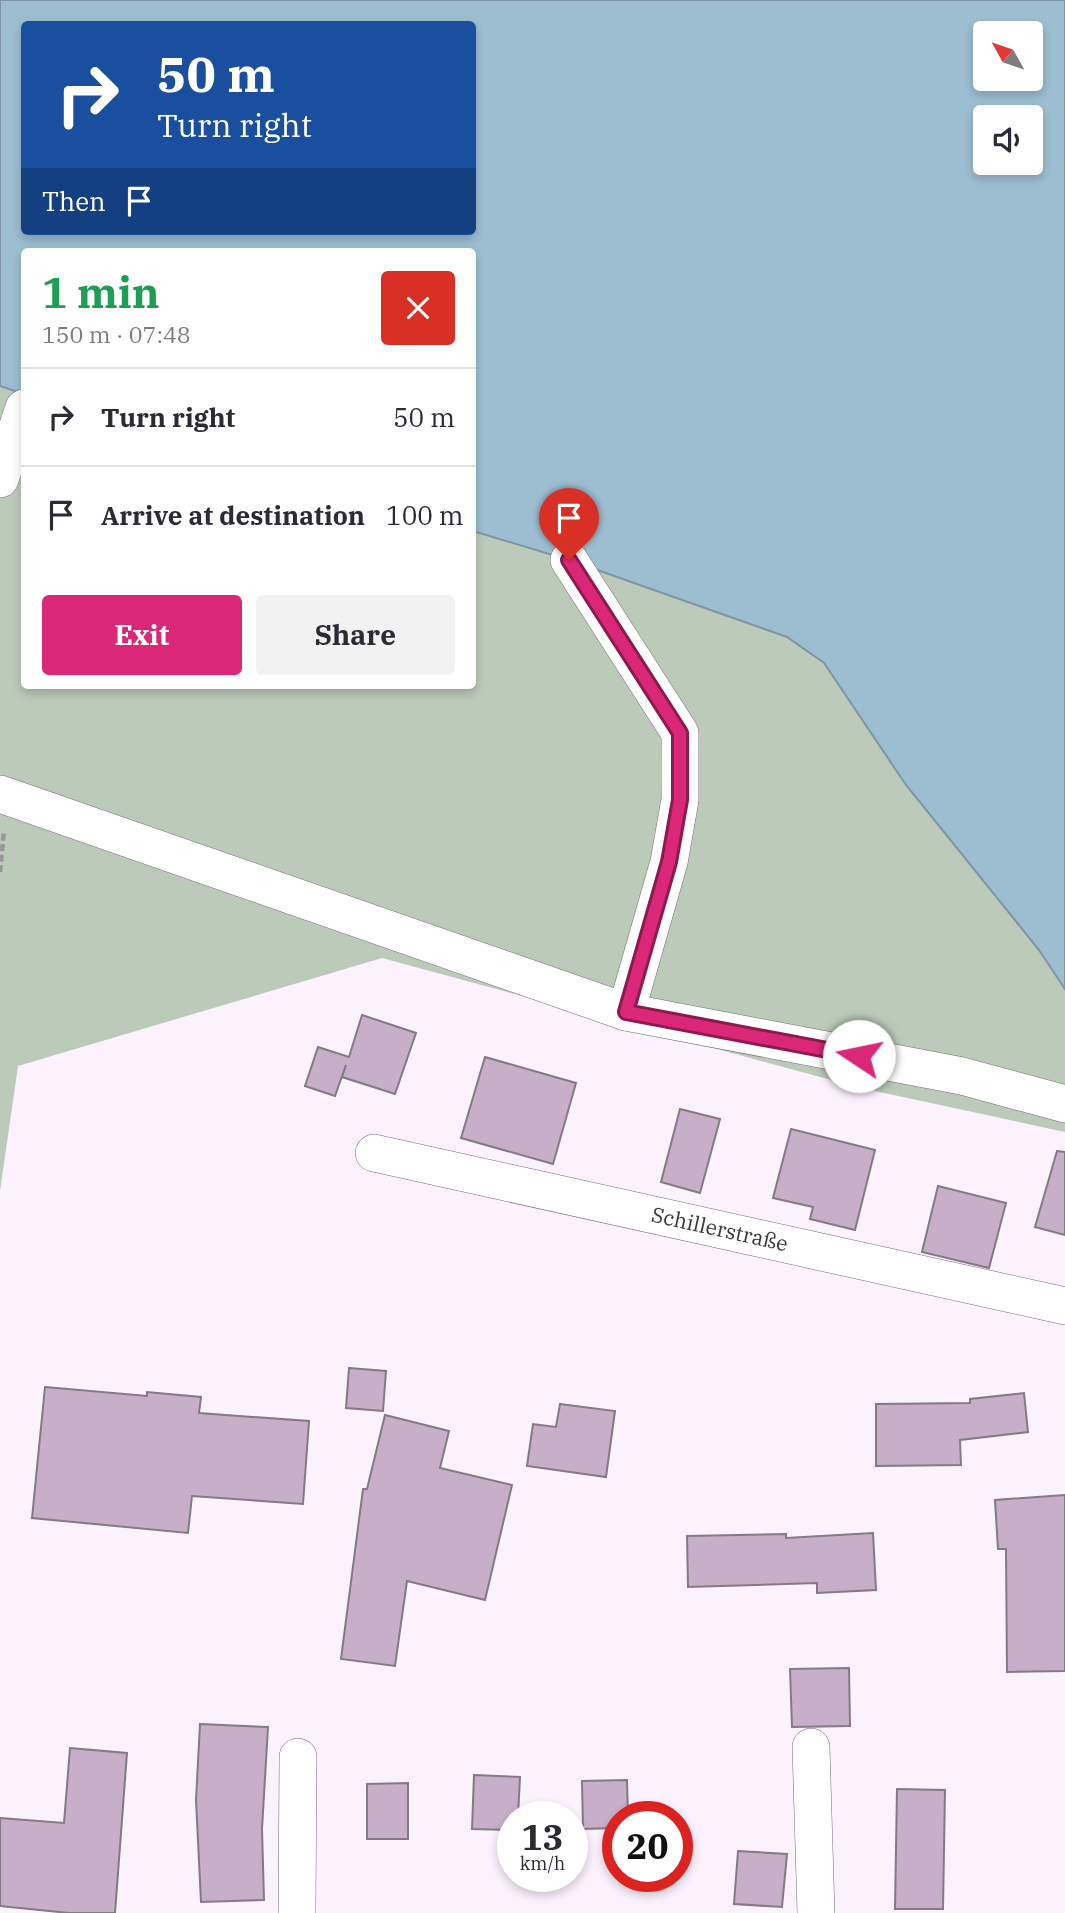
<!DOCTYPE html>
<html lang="en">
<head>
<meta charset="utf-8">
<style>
  :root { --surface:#fff; --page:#f2f2f3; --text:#2b2b33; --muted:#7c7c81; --line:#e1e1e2; --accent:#db2777 }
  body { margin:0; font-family:"IBM Plex Serif",serif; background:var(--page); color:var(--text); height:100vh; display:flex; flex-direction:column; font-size:26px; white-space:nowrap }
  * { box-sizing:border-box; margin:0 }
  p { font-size:23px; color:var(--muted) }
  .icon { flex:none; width:38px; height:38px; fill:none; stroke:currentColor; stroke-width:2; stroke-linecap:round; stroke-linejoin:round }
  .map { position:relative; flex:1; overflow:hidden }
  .sheet { position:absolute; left:21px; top:248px; width:455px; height:441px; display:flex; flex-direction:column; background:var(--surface); border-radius:7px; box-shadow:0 4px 10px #0003 }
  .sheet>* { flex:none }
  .hud { position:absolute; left:21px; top:21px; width:455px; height:214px; border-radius:7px; box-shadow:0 4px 10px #0003; background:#1a4fa0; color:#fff; overflow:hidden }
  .needle { width:46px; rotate:310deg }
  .buttons { position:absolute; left:973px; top:21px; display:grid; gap:14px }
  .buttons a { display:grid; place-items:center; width:70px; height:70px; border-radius:7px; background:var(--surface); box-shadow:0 4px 10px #0003; font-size:35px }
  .speed { position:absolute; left:497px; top:1801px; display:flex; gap:14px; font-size:35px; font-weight:700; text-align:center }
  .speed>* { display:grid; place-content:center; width:91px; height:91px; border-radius:50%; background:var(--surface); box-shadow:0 4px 10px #0003; line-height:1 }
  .speed small { font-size:18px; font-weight:400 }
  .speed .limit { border:10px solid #d22; background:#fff; color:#111 }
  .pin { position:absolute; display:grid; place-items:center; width:60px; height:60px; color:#fff; margin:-72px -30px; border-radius:50% 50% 50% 0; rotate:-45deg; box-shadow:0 0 7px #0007 }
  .pin .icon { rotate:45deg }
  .me { position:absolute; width:77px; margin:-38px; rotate:281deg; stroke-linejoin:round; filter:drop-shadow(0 0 5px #0008) }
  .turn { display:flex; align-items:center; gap:24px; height:147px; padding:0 21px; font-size:32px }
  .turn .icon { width:91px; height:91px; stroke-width:2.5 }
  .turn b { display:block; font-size:49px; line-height:60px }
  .then { display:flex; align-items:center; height:66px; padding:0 21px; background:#0003; gap:14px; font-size:26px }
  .round { display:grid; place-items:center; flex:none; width:74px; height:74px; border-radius:7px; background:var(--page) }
  .summary { display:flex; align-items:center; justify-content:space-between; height:119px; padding:0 21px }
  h1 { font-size:42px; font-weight:700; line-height:52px; color:#1e9e55 }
  .button { display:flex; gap:14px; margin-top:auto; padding:14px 21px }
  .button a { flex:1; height:80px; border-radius:7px; background:var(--accent); color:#fff; font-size:28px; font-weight:700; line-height:80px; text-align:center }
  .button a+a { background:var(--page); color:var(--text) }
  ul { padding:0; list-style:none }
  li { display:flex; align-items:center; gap:21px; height:98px; padding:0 21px; border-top:2px solid var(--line) }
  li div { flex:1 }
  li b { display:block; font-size:26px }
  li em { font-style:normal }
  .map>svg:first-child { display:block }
  .green { fill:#bccaba }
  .water { fill:#9dbdd1; stroke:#8095a4; stroke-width:2; fill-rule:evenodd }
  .building { fill:#c7afc9; stroke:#837a83; stroke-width:2 }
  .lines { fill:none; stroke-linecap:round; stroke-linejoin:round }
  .minor-casing { stroke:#766d77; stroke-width:38 }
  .path { stroke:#9b949b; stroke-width:4.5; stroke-dasharray:7 3.5; stroke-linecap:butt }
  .minor { stroke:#fff; stroke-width:37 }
  .route-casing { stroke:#8e194d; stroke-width:18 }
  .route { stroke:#db2777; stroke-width:12 }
  .labels { text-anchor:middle; stroke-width:5; stroke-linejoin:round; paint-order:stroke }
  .street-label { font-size:21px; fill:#3c383c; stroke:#fff }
</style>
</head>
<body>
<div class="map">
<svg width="1065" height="1913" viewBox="0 0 1065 1913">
  <rect width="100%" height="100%" fill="#fcf2fd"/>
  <polygon class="green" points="0,386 24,394 24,686 472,686 473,531 569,560 787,637 824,664 906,785 1039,950 1065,989 1065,1132 861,1088 382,958 18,1066 0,1191"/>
  <path class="water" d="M0 0H1065V989L1039 950 906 785 824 663 787 637 569 560 473 531 472 252H24V394L0 386ZM24 24H472V231H24ZM985 33H1031V79H985ZM985 117H1031V163H985Z"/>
  <g class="building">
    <polygon points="362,1015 416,1033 395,1094 342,1077 346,1065 335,1096 305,1086 318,1047 349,1057"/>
    <polygon points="485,1057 576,1083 553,1164 461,1138"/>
    <polygon points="680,1109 720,1119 700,1193 661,1182"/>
    <polygon points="791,1129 875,1150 855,1230 810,1219 813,1207 773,1198"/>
    <polygon points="1057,1151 1065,1152 1065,1235 1035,1227"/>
    <polygon points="938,1186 1006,1203 989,1268 922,1252"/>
    <polygon points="349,1368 386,1371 383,1411 346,1408"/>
    <polygon points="45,1387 147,1396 147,1392 201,1397 199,1413 309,1421 303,1504 192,1496 188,1533 32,1518"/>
    <polygon points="1024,1393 1028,1432 960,1440 961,1465 876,1466 876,1404 970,1403 970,1399"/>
    <polygon points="560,1404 615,1411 606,1477 527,1466 533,1424 556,1427"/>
    <polygon points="385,1415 449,1431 440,1468 512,1485 485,1600 407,1581 395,1666 341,1659 363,1489 367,1489"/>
    <polygon points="1065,1495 1065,1671 1007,1672 1006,1549 998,1549 995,1500"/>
    <polygon points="873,1533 876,1590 817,1593 817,1583 688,1587 687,1536 786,1534 786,1538"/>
    <polygon points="849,1668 850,1726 792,1727 790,1669"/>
    <polygon points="200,1724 268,1727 262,1829 264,1900 201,1902 196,1800"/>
    <polygon points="70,1748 127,1753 115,1913 69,1913 0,1906 0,1818 64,1823"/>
    <polygon points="474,1775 520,1777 518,1816 513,1816 513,1830 472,1829"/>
    <polygon points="627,1780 628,1816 618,1816 618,1828 583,1829 582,1781"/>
    <polygon points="408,1783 408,1839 367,1839 367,1784"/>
    <polygon points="897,1789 945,1790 943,1909 895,1909"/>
    <polygon points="738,1851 787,1854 782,1907 734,1904"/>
  </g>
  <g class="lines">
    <g class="minor-casing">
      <g id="minor">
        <polyline points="0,479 24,408"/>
        <polyline points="569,560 680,733 680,800 669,862 626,1012"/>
        <polyline points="0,794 626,1012 962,1076 1065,1104"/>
        <path id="s1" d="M374 1153 1065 1306"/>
        <polyline points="811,1747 816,1913"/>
        <polyline points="297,1913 298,1757"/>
      </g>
    </g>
    <polyline class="path" points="0,872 4,831"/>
    <use href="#minor" class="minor"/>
  </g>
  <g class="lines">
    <g class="route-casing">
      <polyline id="route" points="569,560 680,733 680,800 669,862 626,1012 859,1056"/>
    </g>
    <use href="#route" class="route"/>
  </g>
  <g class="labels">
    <g class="street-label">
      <text dy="7" stroke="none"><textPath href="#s1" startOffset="354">Schillerstraße</textPath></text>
    </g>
  </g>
</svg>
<div class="buttons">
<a><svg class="needle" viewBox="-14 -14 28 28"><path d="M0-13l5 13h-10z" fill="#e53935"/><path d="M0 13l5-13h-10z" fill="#7c7c81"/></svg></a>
<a><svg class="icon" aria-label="sound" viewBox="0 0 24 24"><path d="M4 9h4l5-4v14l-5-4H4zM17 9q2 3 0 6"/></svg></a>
</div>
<div class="speed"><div>13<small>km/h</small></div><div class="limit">20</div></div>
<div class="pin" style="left:569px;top:560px;background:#d93025"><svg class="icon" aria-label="arrive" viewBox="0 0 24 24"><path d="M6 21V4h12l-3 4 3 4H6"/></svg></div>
<svg class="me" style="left:859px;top:1056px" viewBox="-20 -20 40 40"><circle r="19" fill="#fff"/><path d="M0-13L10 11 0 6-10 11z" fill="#db2777"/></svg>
<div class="hud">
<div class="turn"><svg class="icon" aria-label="right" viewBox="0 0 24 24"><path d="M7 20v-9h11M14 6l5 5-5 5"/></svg><div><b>50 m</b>Turn right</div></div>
<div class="then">Then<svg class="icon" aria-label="arrive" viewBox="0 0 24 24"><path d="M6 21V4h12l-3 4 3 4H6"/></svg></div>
</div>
<section class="sheet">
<div class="summary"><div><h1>1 min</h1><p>150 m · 07:48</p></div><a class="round" style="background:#d93025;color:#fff"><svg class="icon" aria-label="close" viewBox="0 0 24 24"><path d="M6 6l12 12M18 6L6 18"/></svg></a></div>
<ul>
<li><svg class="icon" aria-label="right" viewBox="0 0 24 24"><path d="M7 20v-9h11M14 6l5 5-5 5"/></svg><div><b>Turn right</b></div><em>50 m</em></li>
<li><svg class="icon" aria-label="arrive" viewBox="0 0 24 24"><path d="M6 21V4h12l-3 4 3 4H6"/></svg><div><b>Arrive at destination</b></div><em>100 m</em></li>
</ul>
<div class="button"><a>Exit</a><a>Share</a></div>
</section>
</div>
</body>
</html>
